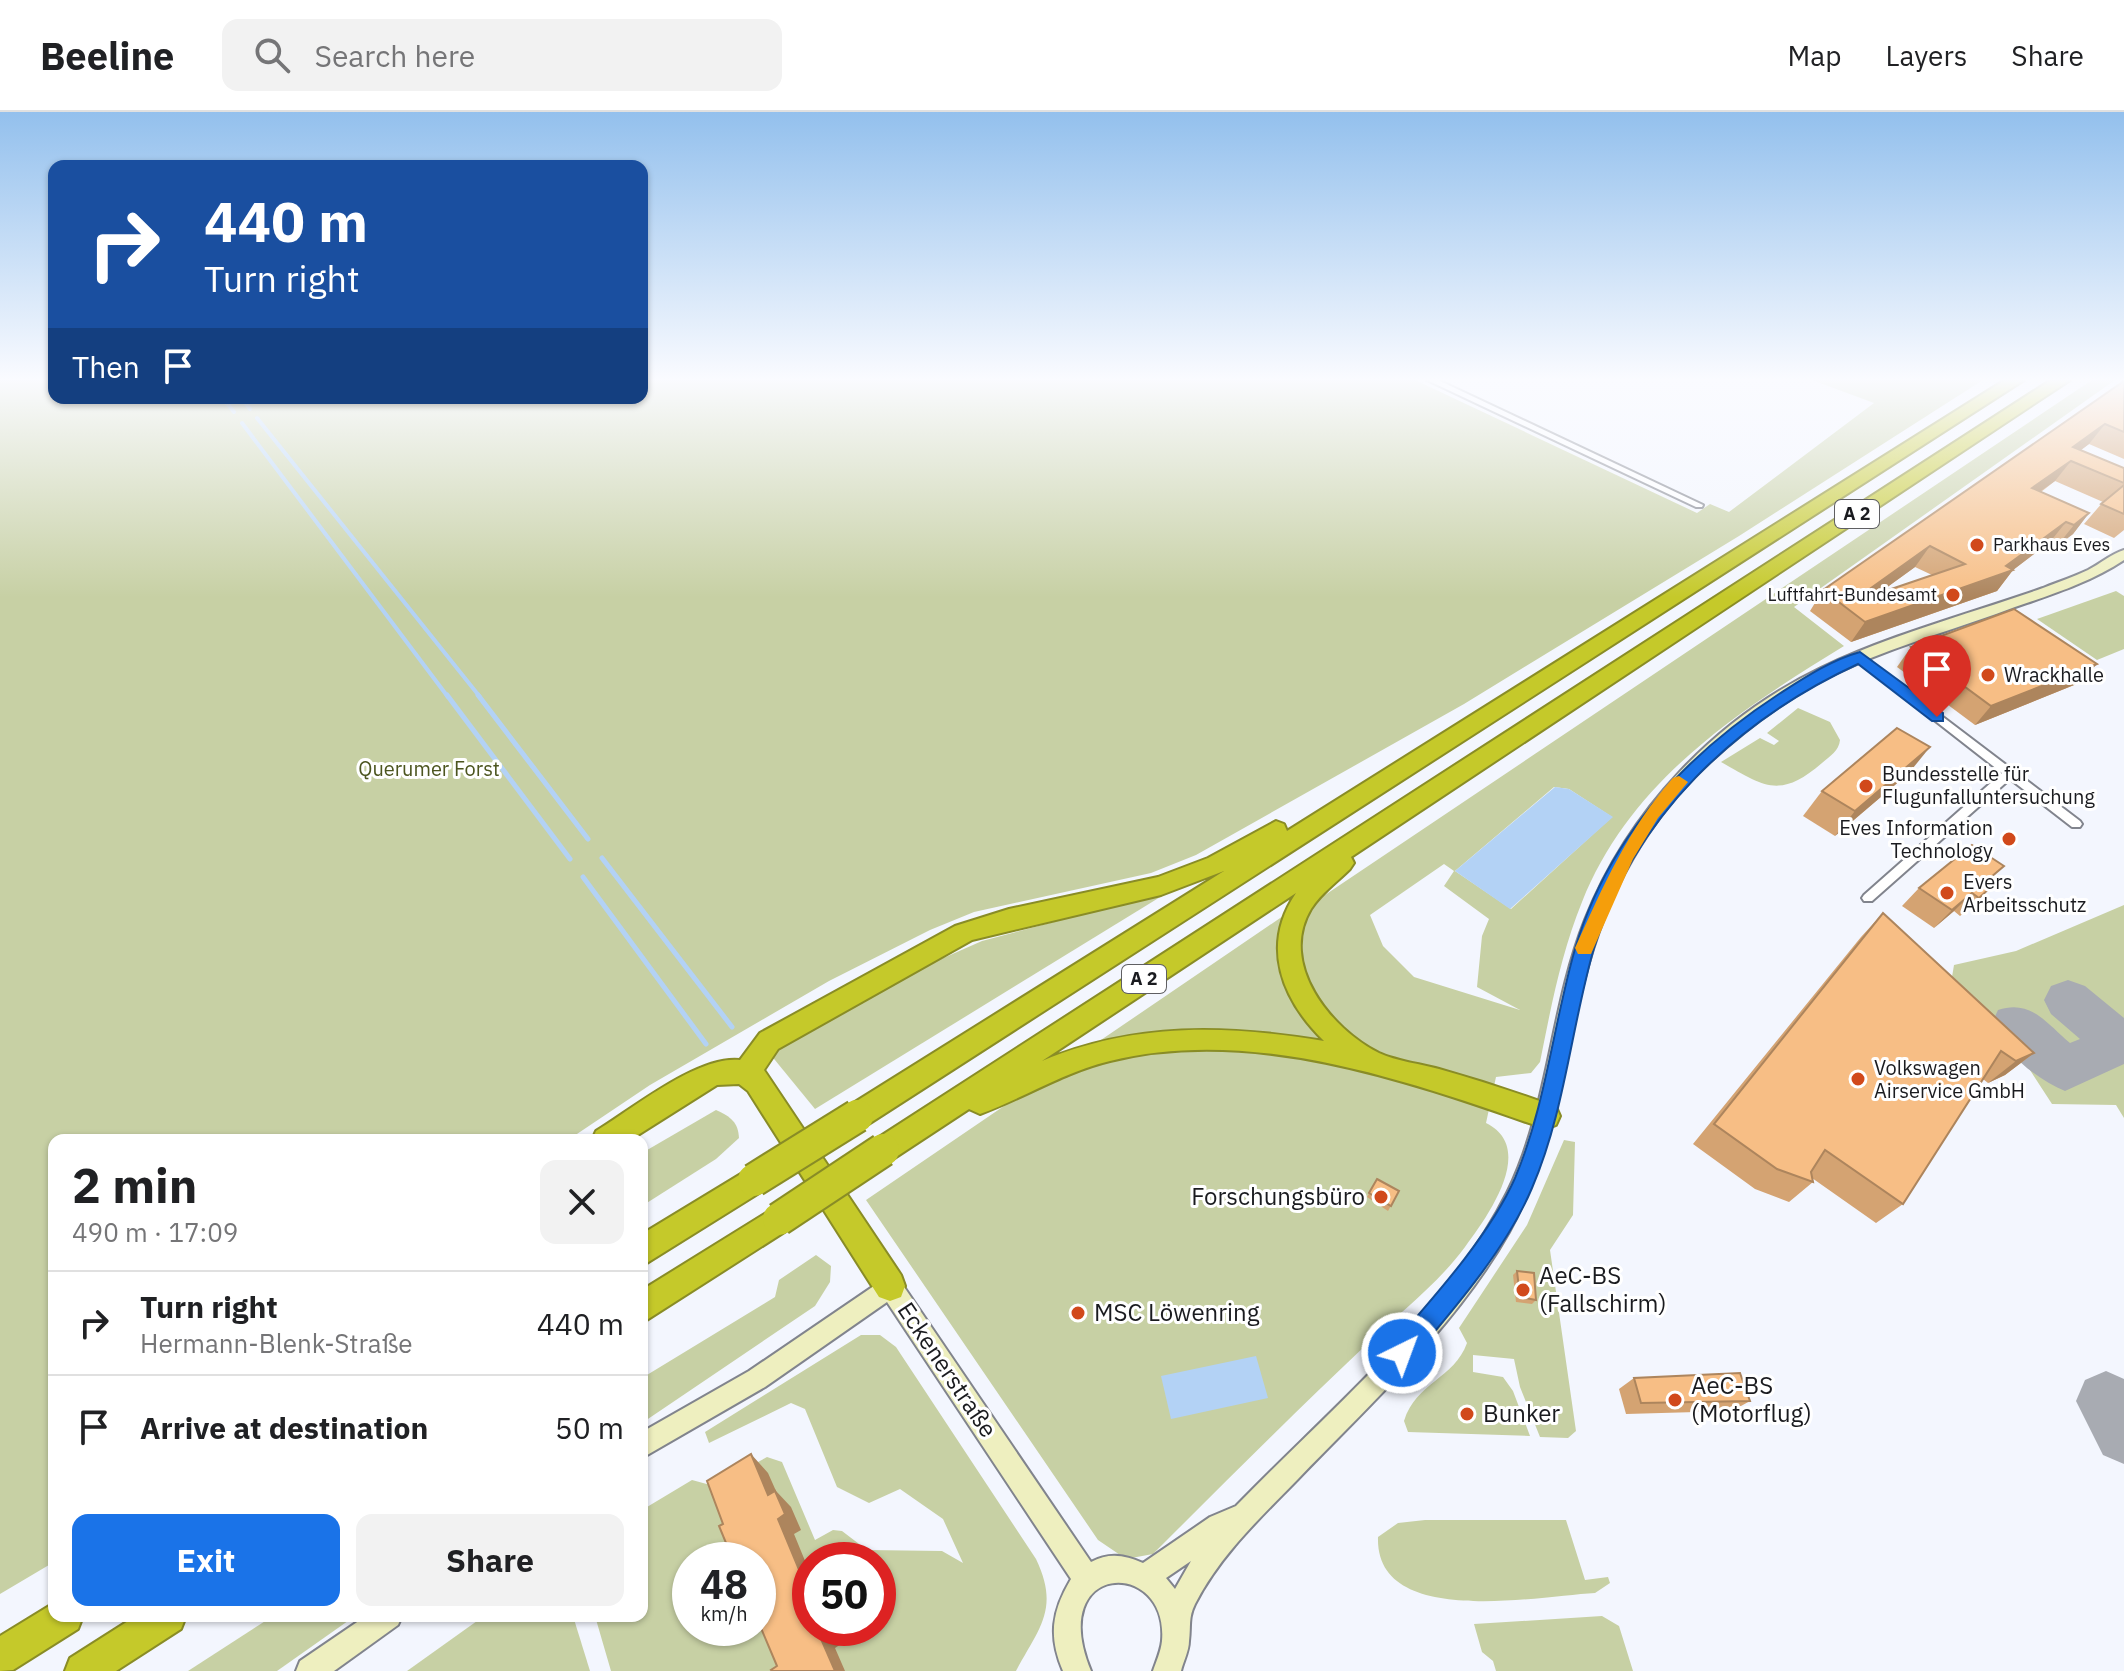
<!DOCTYPE html>
<html lang="en">
<head>
<meta charset="utf-8">
<style>
  :root { --surface:#fff; --page:#f2f2f2; --text:#202124; --muted:#757577; --line:#e0e0e0; --accent:#1a73e8 }
  body { margin:0; font-family:"IBM Plex Sans",sans-serif; background:var(--page); color:var(--text); height:100vh; display:flex; flex-direction:column; font-size:30px; white-space:nowrap }
  * { box-sizing:border-box; margin:0 }
  p { font-size:26px; color:var(--muted) }
  .icon { flex:none; width:44px; height:44px; fill:none; stroke:currentColor; stroke-width:2; stroke-linecap:round; stroke-linejoin:round }
  .map { position:relative; flex:1; overflow:hidden }
  .drawer { position:absolute; left:48px; top:1022px; width:600px; height:488px; display:flex; flex-direction:column; background:var(--surface); border-radius:16px; box-shadow:0 2px 6px #0004 }
  .drawer>* { flex:none }
  .banner { position:absolute; left:48px; top:48px; width:600px; height:244px; border-radius:16px; box-shadow:0 2px 6px #0004; background:#1a4fa0; color:#fff; overflow:hidden }
  .speed { position:absolute; left:672px; top:1430px; display:flex; gap:16px; font-size:40px; font-weight:700; text-align:center }
  .speed>* { display:grid; place-content:center; width:104px; height:104px; border-radius:50%; background:var(--surface); box-shadow:0 2px 6px #0004; line-height:1 }
  .speed small { font-size:20px; font-weight:400 }
  .speed .limit { border:12px solid #d22; background:#fff; color:#111 }
  .pin { position:absolute; display:grid; place-items:center; width:68px; height:68px; color:#fff; margin:-82px -34px; border-radius:50% 50% 50% 0; rotate:-45deg; box-shadow:0 0 8px #0007 }
  .pin .icon { rotate:45deg }
  .me { position:absolute; width:88px; margin:-44px; rotate:42deg; stroke-linejoin:round; filter:drop-shadow(0 0 6px #0008) }
  .turn { display:flex; align-items:center; gap:28px; height:168px; padding:0 24px; font-size:36px }
  .turn .icon { width:104px; height:104px; stroke-width:2.5 }
  .turn b { display:block; font-size:56px; line-height:68px }
  .then { display:flex; align-items:center; height:76px; padding:0 24px; background:#0003; gap:16px; font-size:30px }
  .round { display:grid; place-items:center; flex:none; width:84px; height:84px; border-radius:16px; background:var(--page) }
  .overview { display:flex; align-items:center; justify-content:space-between; height:136px; padding:0 24px }
  h1 { font-size:48px; font-weight:700; line-height:60px }
  .cta { display:flex; gap:16px; margin-top:auto; padding:16px 24px }
  .cta a { flex:1; height:92px; border-radius:16px; background:var(--accent); color:#fff; font-size:32px; font-weight:700; line-height:92px; text-align:center }
  .cta a+a { background:var(--page); color:var(--text) }
  ul { padding:0; list-style:none }
  li { display:flex; align-items:center; gap:24px; height:104px; padding:0 24px; border-top:2px solid var(--line) }
  li div { flex:1 }
  li b { display:block; font-size:30px }
  li em { font-style:normal }
  header { display:flex; align-items:center; gap:48px; box-sizing:border-box; height:112px; padding:0 40px; background:var(--surface); border-bottom:2px solid var(--line) }
  header strong { font-size:38px }
  nav { display:flex; gap:44px; margin-inline-start:auto; font-size:28px }
  .search { width:560px; height:72px; background:var(--page); display:flex; align-items:center; gap:20px; box-sizing:border-box; padding:0 28px; border-radius:16px; color:var(--muted); font-size:30px }
  .map>svg:first-child { display:block }
  .green { fill:#c7d0a4; fill-rule:evenodd }
  .water { fill:#b3d2f5 }
  .lines { fill:none; stroke-linecap:round; stroke-linejoin:round }
  .stream-far1 { stroke:#b3d2f5; stroke-width:4 }
  .stream { stroke:#b3d2f5; stroke-width:5 }
  .taxiway { fill:#a8abb2; fill-rule:evenodd }
  .street-casing { stroke:#81848d; stroke-width:4 }
  .secondary-casing { stroke:#81848d; stroke-width:4 }
  .highway-casing { stroke:#898c26; stroke-width:4 }
  .street { fill:#fff; fill-rule:evenodd }
  .secondary { fill:#eeefbf; fill-rule:evenodd }
  .highway { fill:#c5c92a; fill-rule:evenodd }
  .highway-bridge-casing { stroke:#898c26; stroke-width:36; stroke-linecap:butt }
  .highway-bridge { stroke:#c5c92a; stroke-width:32 }
  .wall { fill:#d4a372; fill-rule:evenodd }
  .shaded-wall { fill:#ad855d }
  .building { fill:#f7be85; stroke:#ad855d; stroke-width:2; fill-rule:evenodd }
  .route { fill:#1a73e8; stroke:#114b97; stroke-width:2 }
  .slow { fill:#f59e0b }
  .poi-dot { fill:#d1491b; stroke:#fff; stroke-width:3 }
  .labels { text-anchor:middle; stroke-width:6; stroke-linejoin:round; paint-order:stroke }
  .shield { fill:#fff; stroke:#5f5f62; stroke-width:2 }
  .shield-label { font-size:18px; font-weight:bold; fill:#1a1b1f }
  .far-poi-label { font-size:18px; fill:#1a1b1f; stroke:#fff; text-anchor:start }
  .poi-label { font-size:20px; fill:#1a1b1f; stroke:#fff; text-anchor:start }
  .park-label { font-size:20px; fill:#4c551f; stroke:#fff }
  .near-poi-label { font-size:24px; fill:#1a1b1f; stroke:#fff; text-anchor:start }
  .near-street-label { font-size:24px; fill:#1a1b1f; stroke:#fff }
</style>
</head>
<body>
<header>
<strong>Beeline</strong>
<div class="search"><svg class="icon" aria-label="search" viewBox="0 0 24 24"><circle cx="10" cy="10" r="6"/><path d="M15 15l6 6"/></svg>Search here</div>
<nav><a>Map</a><a>Layers</a><a>Share</a></nav>
</header>
<div class="map">
<svg width="2124" height="1559" viewBox="0 0 2124 1559">
  <rect width="100%" height="100%" fill="#f3f6fe"/>
  <g class="green">
    <polygon points="0,268 54,268 54,286 642,286 642,268 1415,268 1697,401 1710,392 1729,400 1874,291 1812,268 1983,268 1739,424 1464,592 1196,743 1151,761 974,800 930,818 829,869 650,973 568,1028 54,1028 54,1450 0,1482"/>
    <path d="M2092 268H2115L1794 495 1844 534C1738 599 1630 669 1582 790 1561 842 1551 895 1540 950L1531 961 1496 965 1486 1011C1537 1036 1488 1104 1465 1135 1437 1173 1399 1201 1366 1233 1294 1301 1223 1372 1153 1442L1126 1447 1098 1428 866 1088 1286 802 1319 787ZM1554 675 1569 677 1612 705 1511 797 1455 759ZM1444 752 1454 759 1444 774 1489 807 1482 824 1477 875 1520 898 1414 865 1383 834 1370 803Z"/>
    <polygon points="2116,479 2124,484 2124,537 2097,548 2037,507"/>
    <path d="M1798 596 1830 610 1840 628C1839 639 1830 644 1822 651 1780 687 1765 675 1721 650L1760 626 1774 633 1779 629 1767 621Z"/>
    <polygon points="1170,779 815,997 770,942 923,855 982,829"/>
    <polygon points="2124,793 2124,1006 2116,993 2052,992 2028,955 1952,865 1954,853 2016,839"/>
    <path d="M716 998C731 1005 738 1010 739 1026L716 1047 642 1094V1041Z"/>
    <path d="M1564 1028 1575 1030 1573 1103 1550 1138 1576 1319 1568 1326 1540 1325 1520 1275 1514 1247 1473 1243V1260L1503 1265 1513 1279 1530 1324 1408 1320 1404 1309C1416 1270 1454 1267 1467 1231L1459 1216 1527 1113Z"/>
    <polygon points="816,1143 831,1154 830,1170 815,1194 642,1311 642,1266 775,1185 779,1168"/>
    <path d="M861 1223H880L896 1235 1036 1447C1060 1497 1039 1516 1016 1559H611L595 1504H642V1398L692 1368 714 1374 767 1345 782 1350 815 1428 833 1418 842 1419 867 1438 942 1439 963 1451 943 1407 900 1377 869 1391 837 1375 805 1297 791 1291 709 1331 705 1320ZM690 1448H758V1516H690ZM810 1448H878V1516H810Z"/>
    <path d="M1425 1408H1566L1585 1468 1608 1465 1610 1471 1595 1481C1538 1484 1375 1517 1378 1425L1398 1411Z"/>
    <polygon points="273,1504 355,1504 277,1559 188,1559"/>
    <polygon points="484,1504 573,1504 590,1559 407,1559"/>
    <polygon points="1602,1504 1619,1514 1633,1559 1496,1559 1493,1549 1482,1540 1474,1512"/>
  </g>
  <g class="water">
    <polygon points="1555,675 1569,677 1613,705 1510,797 1455,759"/>
    <polygon points="1256,1244 1268,1286 1171,1307 1161,1264"/>
  </g>
  <g class="lines">
    <g class="stream-far1">
      <polyline points="223,286 234,300"/>
      <polyline points="241,286 250,297"/>
      <polyline points="257,306 480,585"/>
      <polyline points="242,311 448,585"/>
    </g>
    <g class="stream">
      <polyline points="447,583 570,747"/>
      <polyline points="478,583 588,727"/>
      <polyline points="602,746 732,915"/>
      <polyline points="583,765 706,932"/>
    </g>
    <g class="taxiway">
      <path d="M2068 868 2085 874 2124 906V952L2065 979C2037 968 2004 940 1991 913L1998 898C2031 887 2046 911 2070 931L2080 927 2051 902 2044 888 2051 874Z"/>
      <polygon points="2106,1259 2124,1267 2124,1352 2103,1343 2076,1289 2085,1268"/>
    </g>
    <g class="street-casing">
      <g id="street">
        <polygon points="1427,268 1438,268 1703,393 1702,395 1696,395"/>
        <polygon points="1860,542 2080,709 2082,712 2080,715 2072,715 2010,667 1872,789 1864,789 1862,786 1864,783 2002,661 1856,547 1855,545"/>
      </g>
    </g>
    <g class="secondary-casing">
      <g id="secondary">
        <path d="M2124 438V448C2085 474 2039 486 1996 502 1940 522 1882 538 1829 565 1786 587 1745 618 1710 650 1646 709 1605 785 1584 869 1562 954 1553 1041 1509 1120 1456 1214 1372 1290 1298 1367 1261 1405 1220 1443 1195 1492 1188 1506 1191 1514 1189 1529 1189 1539 1183 1550 1181 1559H1153C1156 1550 1161 1539 1162 1529 1169 1445 1045 1449 1091 1559H1063C1048 1524 1052 1499 1071 1467L887 1190 765 1275 642 1346V1320L749 1259 890 1163 898 1166 1091 1450C1109 1440 1125 1443 1143 1451L1210 1405 1236 1394C1328 1299 1447 1201 1507 1081 1549 996 1550 896 1585 808 1628 699 1715 607 1821 556 1892 522 1969 502 2043 476 2058 470 2073 465 2088 458 2100 452 2111 442 2124 438ZM1191 1449 1175 1477 1166 1466Z"/>
        <polygon points="366,1504 402,1504 398,1513 334,1559 296,1559 300,1549"/>
      </g>
    </g>
    <g class="highway-casing">
      <g id="highway">
        <path d="M2005 268H2024L867 1013 857 1017 847 1013 843 1004 847 995 1224 759 1161 783 972 828 778 937 764 958 901 1163 905 1174 901 1185 890 1189 879 1185 748 979 739 972 717 973 630 1028H592L596 1019C632 997 698 943 740 948L760 921 955 814 1009 797 1158 765 1208 746 1276 709 1284 712 1287 719Z"/>
        <path d="M2051 268H2070L1351 745 1354 751 1350 757C1337 770 1321 781 1311 797 1278 852 1331 917 1379 941 1396 949 1421 952 1439 957 1478 968 1518 981 1556 995L1560 1004 1556 1013 1546 1017C1411 970 1254 913 1110 949 1064 960 1024 986 980 1002L969 997 893 1047 883 1051 873 1047 869 1038 873 1029ZM1296 781C1260 834 1282 888 1324 929 1227 913 1135 910 1042 949Z"/>
        <polygon points="754,1054 764,1058 768,1068 764,1078 642,1154 642,1122"/>
        <polygon points="779,1093 789,1097 794,1107 789,1117 642,1211 642,1178"/>
        <polygon points="54,1491 54,1504 83,1504 78,1517 13,1558 0,1559 0,1524"/>
        <polygon points="136,1504 186,1504 181,1517 116,1559 65,1559 70,1546"/>
      </g>
    </g>
    <use href="#street" class="street"/>
    <use href="#secondary" class="secondary"/>
    <use href="#highway" class="highway"/>
    <g class="highway-bridge-casing">
      <g id="highway-bridge">
        <polyline points="754,1068 857,1004"/>
        <polyline points="779,1107 883,1038"/>
      </g>
    </g>
    <use href="#highway-bridge" class="highway-bridge"/>
  </g>
  <g class="wall">
    <path d="M2124 269V347L2089 332 2081 338 2124 356V418L2114 426 2084 412 2103 390 2055 369 2041 380 2089 401 2073 422 2057 434 2050 430 2013 458 1997 479 1851 530 1810 499 1823 478ZM1915 455 1932 463 1879 481Z"/>
    <polygon points="1911,535 2079,571 1975,613 1897,555"/>
    <polygon points="1909,661 1835,724 1803,704 1822,679"/>
    <polygon points="1986,772 1991,775 1960,804 1954,799 1934,816 1902,794 1919,776"/>
    <polygon points="1883,801 2034,941 2005,963 1988,971 1983,967 1903,1092 1876,1111 1812,1066 1813,1070 1789,1090 1755,1077 1693,1032 1861,825"/>
    <polygon points="1377,1067 1399,1079 1388,1099 1367,1085"/>
    <polygon points="1517,1159 1536,1188 1532,1192 1516,1190 1513,1163"/>
    <polygon points="1634,1266 1750,1289 1732,1299 1626,1302 1619,1277"/>
  </g>
  <g class="shaded-wall">
    <polygon points="2105,312 2089,332 2058,355 2073,335"/>
    <polygon points="2071,349 2055,369 2017,396 2032,376"/>
    <polygon points="2089,401 2073,422 2057,434 2074,413"/>
    <polygon points="2066,410 2050,430 2013,458 1997,479 1851,530 1865,510 2006,454"/>
    <polygon points="1930,434 1915,455 1853,500 1850,491"/>
    <polygon points="2097,552 2079,571 1975,613 1991,594"/>
    <polygon points="1930,635 1909,661 1835,724 1855,699"/>
    <polygon points="1991,775 1972,794 1960,804 1979,786"/>
    <polygon points="1972,781 1954,799 1934,816 1952,798"/>
    <polygon points="2034,941 2005,963 1988,971 2016,949"/>
    <polygon points="751,1342 768,1361 776,1379 791,1395 801,1418 794,1422 810,1461 810,1484"/>
    <polygon points="829,1516 838,1516 844,1530 835,1536 845,1559 835,1559 821,1527"/>
  </g>
  <g class="building">
    <path d="M2124 269V320L2105 312 2073 335 2124 356V371L2071 349 2032 376 2089 401 2074 413 2066 410 2006 454 2013 458 1865 510 1823 478ZM1930 434 1965 452 1850 491Z"/>
    <polygon points="2124,373 2124,402 2101,392"/>
    <polygon points="2014,497 2097,552 1991,594 1911,535"/>
    <polygon points="1897,616 1930,635 1855,699 1822,679"/>
    <polygon points="1972,733 2004,754 1984,771 1991,775 1979,786 1972,781 1952,798 1919,776"/>
    <polygon points="1883,801 2034,941 2016,949 2001,939 1903,1092 1825,1038 1811,1060 1813,1070 1777,1057 1714,1012"/>
    <polygon points="1377,1067 1399,1079 1391,1094 1369,1081"/>
    <polygon points="1517,1159 1534,1161 1536,1188 1520,1185"/>
    <polygon points="1740,1261 1750,1289 1641,1291 1634,1266"/>
    <polygon points="751,1342 768,1383 775,1379 785,1402 778,1407 810,1484 810,1516 829,1516 831,1521 821,1527 835,1559 772,1559 771,1558 777,1554 758,1509 758,1448 733,1448 719,1414 723,1412 707,1369"/>
  </g>
  <linearGradient id="sky" x2="0" y2="1"><stop stop-color="#93c0ed"/><stop offset="0.55" stop-color="#fafbff"/><stop offset="1" stop-color="#fafbff" stop-opacity="0"/></linearGradient>
  <rect width="2124" height="486" fill="url(#sky)"/>
  <path class="route" d="M1860 540 1943 601V609H1932L1858 552C1737 608 1633 705 1594 836 1571 916 1565 999 1532 1076 1506 1138 1453 1198 1410 1249L1402 1253 1393 1249 1390 1241 1393 1232C1434 1185 1490 1123 1515 1066 1546 993 1553 913 1575 837 1608 725 1684 644 1779 582 1804 566 1831 548 1860 540Z"/>
  <path class="slow" d="M1679 664 1688 670 1658 706 1633 747 1591 842H1578L1575 836C1603 774 1628 717 1673 666Z"/>
  <g class="poi-dot">
    <circle cx="1977" cy="433" r="8"/>
    <circle cx="1953" cy="483" r="8"/>
    <circle cx="1988" cy="563" r="8"/>
    <circle cx="1866" cy="674" r="8"/>
    <circle cx="2009" cy="727" r="8"/>
    <circle cx="1947" cy="781" r="8"/>
    <circle cx="1858" cy="967" r="8"/>
    <circle cx="1381" cy="1085" r="8"/>
    <circle cx="1523" cy="1178" r="8"/>
    <circle cx="1078" cy="1201" r="8"/>
    <circle cx="1675" cy="1288" r="8"/>
    <circle cx="1467" cy="1302" r="8"/>
  </g>
  <g class="labels">
    <g class="shield">
      <rect x="1835" y="388" width="44" height="28" rx="6"/>
      <rect x="1122" y="853" width="44" height="28" rx="6"/>
    </g>
    <g class="shield-label">
      <text x="1857" y="408">A 2</text>
      <text x="1144" y="873">A 2</text>
    </g>
    <g class="far-poi-label">
      <text x="1993" y="439">Parkhaus Eves</text>
      <text x="1937" y="489" text-anchor="end">Luftfahrt-Bundesamt</text>
    </g>
    <g class="poi-label">
      <text x="2004" y="570">Wrackhalle</text>
      <text x="1882" y="669">Bundesstelle für<tspan x="1882" dy="23">Flugunfalluntersuchung</tspan></text>
      <text x="1993" y="723" text-anchor="end">Eves Information<tspan x="1993" dy="23">Technology</tspan></text>
      <text x="1963" y="777">Evers<tspan x="1963" dy="23">Arbeitsschutz</tspan></text>
      <text x="1874" y="963">Volkswagen<tspan x="1874" dy="23">Airservice GmbH</tspan></text>
    </g>
    <g class="park-label">
      <text x="429" y="664">Querumer Forst</text>
    </g>
    <g class="near-poi-label">
      <text x="1365" y="1093" text-anchor="end">Forschungsbüro</text>
      <text x="1539" y="1172">AeC-BS<tspan x="1539" dy="28">(Fallschirm)</tspan></text>
      <text x="1094" y="1209">MSC Löwenring</text>
      <text x="1691" y="1282">AeC-BS<tspan x="1691" dy="28">(Motorflug)</tspan></text>
      <text x="1483" y="1310">Bunker</text>
    </g>
    <g class="near-street-label">
      <text transform="translate(947 1258) rotate(56)" y="8">Eckenerstraße</text>
    </g>
  </g>
</svg>
<div class="speed"><div>48<small>km/h</small></div><div class="limit">50</div></div>
<div class="pin" style="left:1937px;top:605px;background:#d93025"><svg class="icon" aria-label="arrive" viewBox="0 0 24 24"><path d="M6 21V4h12l-3 4 3 4H6"/></svg></div>
<svg class="me" style="left:1402px;top:1241px" viewBox="-20 -20 40 40"><circle r="17" fill="#1a73e8" stroke="#fff" stroke-width="3"/><path d="M0-11L8 9 0 5-8 9z" fill="#fff"/></svg>
<div class="banner">
<div class="turn"><svg class="icon" aria-label="right" viewBox="0 0 24 24"><path d="M7 20v-9h11M14 6l5 5-5 5"/></svg><div><b>440 m</b>Turn right</div></div>
<div class="then">Then<svg class="icon" aria-label="arrive" viewBox="0 0 24 24"><path d="M6 21V4h12l-3 4 3 4H6"/></svg></div>
</div>
<section class="drawer">
<div class="overview"><div><h1>2 min</h1><p>490 m · 17:09</p></div><a class="round"><svg class="icon" aria-label="close" viewBox="0 0 24 24"><path d="M6 6l12 12M18 6L6 18"/></svg></a></div>
<ul>
<li><svg class="icon" aria-label="right" viewBox="0 0 24 24"><path d="M7 20v-9h11M14 6l5 5-5 5"/></svg><div><b>Turn right</b><p>Hermann-Blenk-Straße</p></div><em>440 m</em></li>
<li><svg class="icon" aria-label="arrive" viewBox="0 0 24 24"><path d="M6 21V4h12l-3 4 3 4H6"/></svg><div><b>Arrive at destination</b></div><em>50 m</em></li>
</ul>
<div class="cta"><a>Exit</a><a>Share</a></div>
</section>
</div>
</body>
</html>
